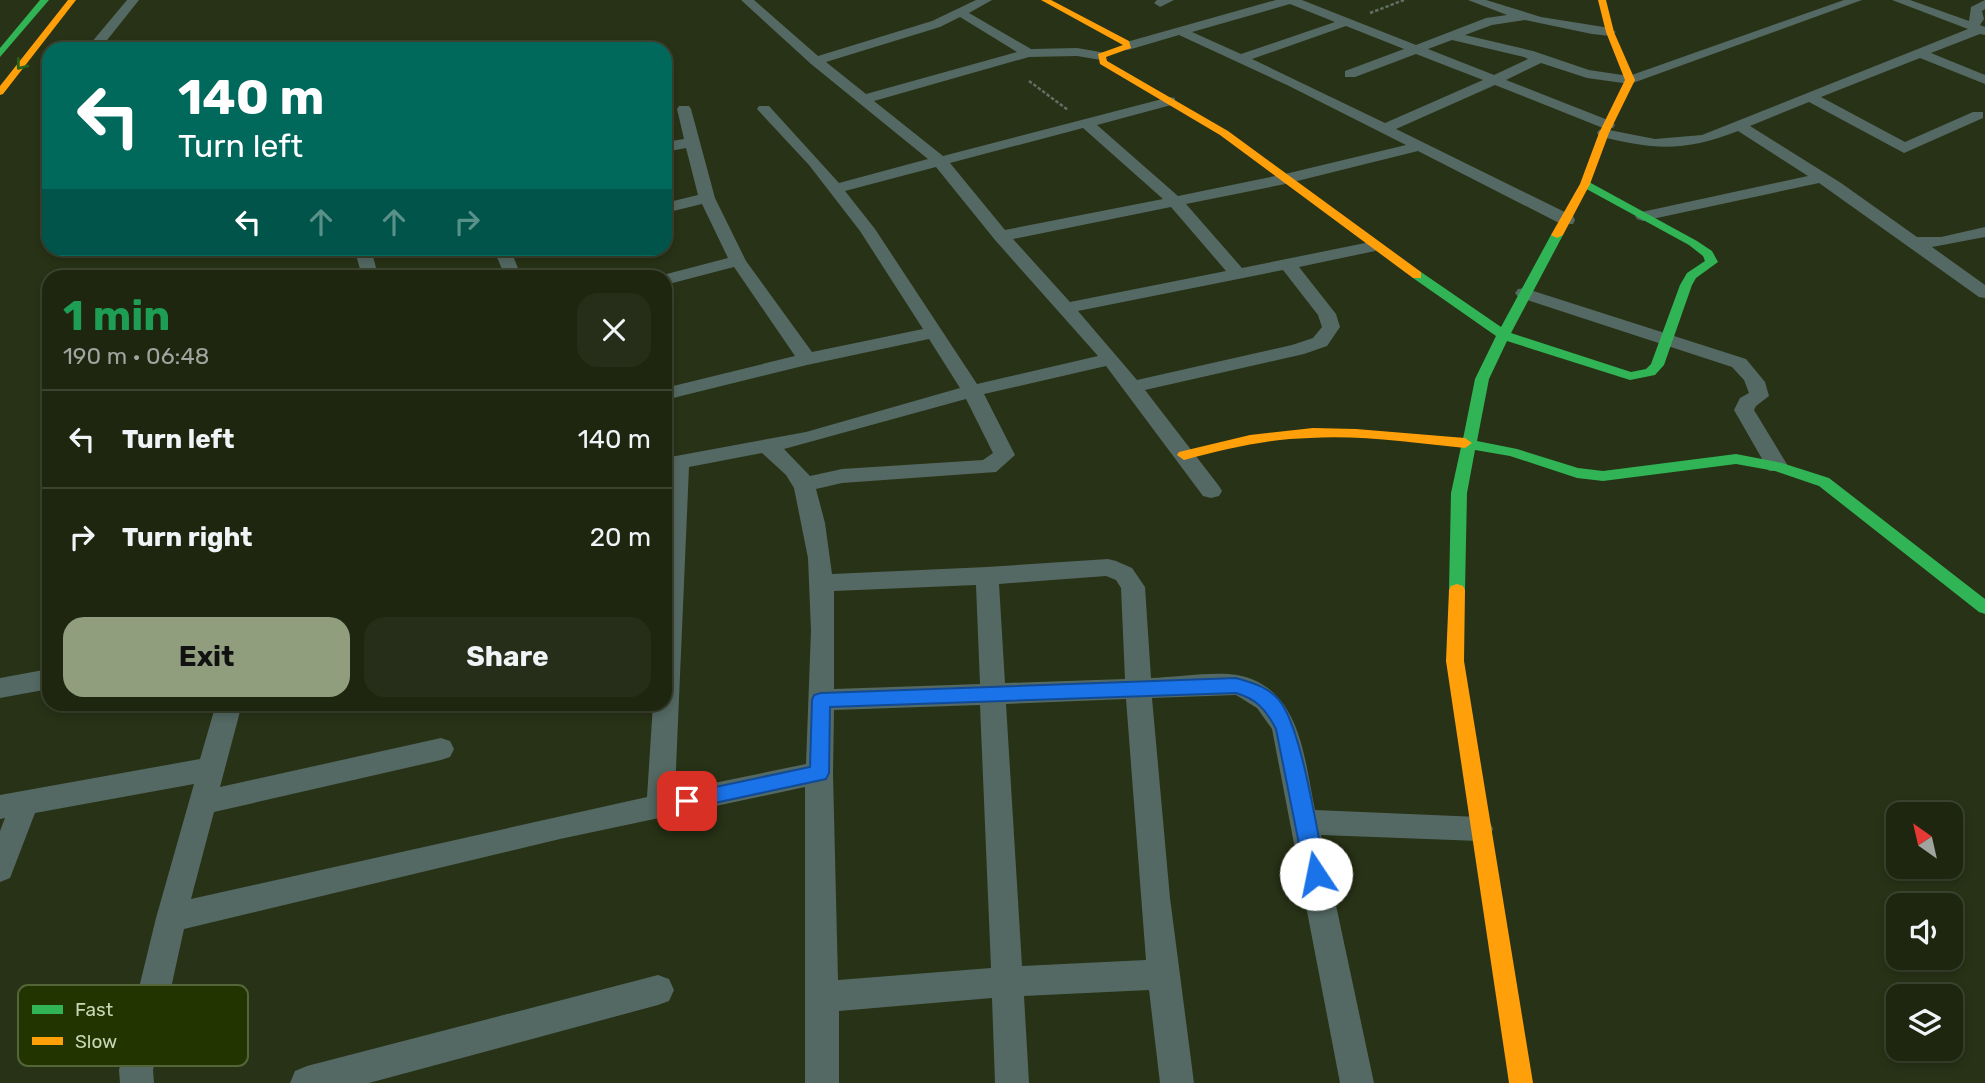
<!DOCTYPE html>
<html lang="en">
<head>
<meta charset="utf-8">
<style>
  :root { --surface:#1e2610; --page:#262e19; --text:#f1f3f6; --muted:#a1a59f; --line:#3c4330; --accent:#909e7e }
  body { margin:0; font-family:Rubik,sans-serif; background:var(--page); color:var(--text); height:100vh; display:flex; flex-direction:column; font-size:26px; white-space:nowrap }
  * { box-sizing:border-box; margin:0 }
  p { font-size:23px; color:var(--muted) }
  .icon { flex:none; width:38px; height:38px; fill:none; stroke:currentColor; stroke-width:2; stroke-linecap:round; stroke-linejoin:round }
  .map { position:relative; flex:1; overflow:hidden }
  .drawer { position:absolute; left:42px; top:270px; width:630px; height:441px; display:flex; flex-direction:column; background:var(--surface); border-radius:21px; box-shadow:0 4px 10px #0003,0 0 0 2px var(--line) }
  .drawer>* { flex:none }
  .top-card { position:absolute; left:42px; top:42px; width:630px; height:214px; border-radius:21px; box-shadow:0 4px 10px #0003,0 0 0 2px var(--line); background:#00695c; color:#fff; overflow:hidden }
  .needle { width:46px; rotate:326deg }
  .buttons { position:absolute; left:1886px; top:802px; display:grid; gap:14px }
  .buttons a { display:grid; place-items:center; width:77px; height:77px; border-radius:14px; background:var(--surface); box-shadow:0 4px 10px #0003,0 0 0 2px var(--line); font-size:35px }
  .pin { position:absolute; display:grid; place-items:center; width:60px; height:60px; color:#fff; margin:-30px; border-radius:14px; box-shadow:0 4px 10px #0006 }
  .me { position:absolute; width:77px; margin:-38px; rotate:349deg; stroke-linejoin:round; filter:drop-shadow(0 0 5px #0008) }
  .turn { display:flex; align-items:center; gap:24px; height:147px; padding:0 21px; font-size:32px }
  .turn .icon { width:91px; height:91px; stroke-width:2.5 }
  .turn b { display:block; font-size:49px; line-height:60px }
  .lanes { display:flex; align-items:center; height:66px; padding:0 21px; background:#0003; justify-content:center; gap:35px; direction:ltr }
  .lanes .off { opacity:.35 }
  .round { display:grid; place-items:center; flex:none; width:74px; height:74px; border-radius:21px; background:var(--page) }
  .summary { display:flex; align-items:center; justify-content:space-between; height:119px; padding:0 21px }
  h1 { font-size:42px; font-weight:700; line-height:52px; color:#1e9e55 }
  .action { display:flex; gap:14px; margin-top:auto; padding:14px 21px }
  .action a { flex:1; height:80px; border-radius:21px; background:var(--accent); color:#111; font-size:28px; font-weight:700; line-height:80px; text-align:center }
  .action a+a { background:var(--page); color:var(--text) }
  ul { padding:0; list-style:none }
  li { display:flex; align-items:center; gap:21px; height:98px; padding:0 21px; border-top:2px solid var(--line) }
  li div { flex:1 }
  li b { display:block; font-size:26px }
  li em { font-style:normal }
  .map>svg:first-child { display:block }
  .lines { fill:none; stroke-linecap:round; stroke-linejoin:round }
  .path { stroke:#607065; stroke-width:2.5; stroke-dasharray:3.5 2; stroke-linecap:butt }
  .street { fill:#546963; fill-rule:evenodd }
  .fast { fill:#30b455; fill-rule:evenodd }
  .slow { fill:#ff9f0a; fill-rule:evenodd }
  .oneway { stroke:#27611e }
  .route { fill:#1a73e8; stroke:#114b97; stroke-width:2 }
  .key { fill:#223400; stroke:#546537; stroke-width:2 }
  .key-label { font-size:19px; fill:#c8d8b6 }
</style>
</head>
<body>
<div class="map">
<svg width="1985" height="1083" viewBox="0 0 1985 1083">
  <rect width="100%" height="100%" fill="#283216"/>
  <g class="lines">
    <g class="path">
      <polyline points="1370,13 1404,0"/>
      <polyline points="1029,81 1068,110"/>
    </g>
    <g class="street">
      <polygon points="127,0 139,0 100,49 86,49"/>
      <path d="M741 0H754L818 56 932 21 976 0H992L969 13 1031 49 1077 48 1106 53 1108 56 1101 60 1077 56 1029 57 874 101 943 156 1170 97 1175 98V104L1097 125 1178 196 1285 174 1406 145 1287 85 1179 35 1128 50 1123 49V43L1276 0H1302L1416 45 1486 18 1507 15 1468 0H1486L1541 17 1610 28 1616 32 1610 36 1592 34 1525 20 1492 25 1465 35 1533 51 1589 70 1629 76 1844 0H1862L1630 84 1587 78 1541 63 1506 80 1613 122 1615 125 1613 128H1603L1495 85 1396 129 1573 216 1575 220 1573 224H1561L1418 151 1285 184 1186 204 1242 268 1375 241 1384 246 1375 251 1299 267 1336 314 1340 327 1327 346 1304 354 1145 390 1219 486 1222 491 1219 496 1211 498 1203 496 1106 366 984 394 1015 455 996 472 842 483 816 489 825 523 832 574 987 567 1108 559 1116 561 1132 568 1145 587 1151 678C1175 677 1215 671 1237 675 1301 687 1304 758 1315 810L1479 817 1489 820 1493 829 1489 838 1479 841 1321 835 1374 1083H1340L1272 729 1257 708 1236 695 1152 698 1170 898 1194 1083H1160L1149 990 1024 996 1029 1083H995L992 998 839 1011V1083H805V787L560 839 184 929 153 1070 154 1083H120L119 1070 156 918 194 784 35 813 10 878 0 882V831L5 818 0 819V795L200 759 216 704H242L220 787 441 738 450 741 454 749 450 757 441 760 214 812 191 899 647 797 653 704H665V514L668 471 665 472V458L806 432 960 388 929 339 807 365 665 400V388L795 356 734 267 665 285V276H659L728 258 702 204 665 213V203L698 195 686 148 665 152V142L684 139 677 109 679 106H689L691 109 715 198 746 261 812 352 923 329 860 231 809 165 757 109 759 106H769L839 183 928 159 811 64ZM1290 4 1335 22 1241 54 1192 32ZM960 17 1017 52 866 94 826 62 940 27ZM1346 26 1404 49 1345 71V77H1355L1416 54 1483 80 1385 123 1252 59ZM1452 40 1524 57 1528 59 1494 75 1428 49ZM1083 128 1163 199 1005 230 950 163ZM936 167 995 240 1098 356 977 384 875 229 845 191ZM1171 207 1226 271 1070 302 1013 239ZM1283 270 1318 315 1322 327 1313 338 1292 345 1137 380 1078 311ZM966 399 993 453 983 460 842 469 810 476 784 449ZM762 453 786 475 794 488 808 558 811 630 806 764 675 791 689 467ZM1106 576 1116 580 1121 588 1125 679 1005 683 999 584ZM976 585 980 684 834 689V591ZM1126 699 1146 960 1022 966 1006 704ZM980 705 991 968 838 980 833 774 834 710Z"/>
      <polygon points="1157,0 1174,0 1160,7 1154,3"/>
      <path d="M1892 0H1910L1969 21 1971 7 1985 0V9L1982 11 1984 19 1980 25 1985 27V35L1980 34 1931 53 1985 75V84L1920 58 1821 97 1905 142 1973 112H1983V118L1904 153 1809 102 1750 126 1841 183 1917 237H1941L1985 227V237L1932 247 1985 285V298L1979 297 1819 183 1643 221 1637 219 1635 216 1637 213 1808 176 1738 131C1685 152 1653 150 1599 136L1597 133 1599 130 1604 129 1655 139 1702 135 1968 29Z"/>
      <polygon points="354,248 371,248 378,276 362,276"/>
      <polygon points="493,248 510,248 521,276 505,276"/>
      <polygon points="1524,288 1746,359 1765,382 1769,396 1756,406 1754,410 1788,466 1785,471 1769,471 1734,410 1740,398 1749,393 1744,380 1732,367 1518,297 1515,293 1518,289"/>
      <polygon points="49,669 49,689 0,698 0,678"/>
      <polygon points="658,975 669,979 674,990 669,1001 658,1005 369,1083 290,1083 295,1071 307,1066"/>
    </g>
    <g class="fast">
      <polygon points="40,0 49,0 0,57 0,48"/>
      <polygon points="1581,182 1589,182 1697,241 1712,251 1718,262 1696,278 1692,285 1664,365 1655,375 1630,380 1507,341 1489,379 1477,441 1517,449 1578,468 1603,471 1736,454 1782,463 1829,478 1985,599 1985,614 1979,612 1819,486 1775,471 1736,464 1603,481 1577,478 1510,456 1475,450 1467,493 1465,590 1463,594 1451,594 1449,590 1451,493 1461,447 1458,443 1463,439 1475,379 1496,336 1413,278 1413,272 1421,272 1501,327 1551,235 1557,232 1561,233 1563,235 1511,333 1631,372 1646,369 1651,364 1680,285 1687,273 1705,261 1703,256 1689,245 1581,186"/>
    </g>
    <g class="slow">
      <polygon points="68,0 76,0 3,94 0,95 0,86"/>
      <polygon points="1041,0 1051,0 1129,41 1131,48 1106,57 1107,61 1228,131 1421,272 1421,278 1413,278 1220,135 1100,64 1098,54 1123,45"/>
      <polygon points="1598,0 1606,0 1614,32 1635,80 1609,133 1590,184 1563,235 1557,238 1551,235 1580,184 1599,133 1625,80 1606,32"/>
      <path d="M1313 428 1356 429 1465 438 1472 443 1465 448C1414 443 1362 435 1310 438 1267 439 1226 449 1184 460L1177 455 1179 452 1250 435Z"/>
      <polygon points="1457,584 1463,586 1465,590 1464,661 1533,1083 1509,1083 1446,661 1449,590 1451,586"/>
    </g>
  </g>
  <defs><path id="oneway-chevron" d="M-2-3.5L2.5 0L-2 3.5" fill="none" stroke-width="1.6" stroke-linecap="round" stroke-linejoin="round" transform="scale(1.75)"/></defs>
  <use class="oneway" href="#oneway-chevron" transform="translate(21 65) rotate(128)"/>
  <path class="route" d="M1236 678C1252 683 1267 686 1279 700 1302 727 1317 834 1326 874L1323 880 1316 883 1308 880 1305 874 1276 729C1266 710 1257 699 1236 693L830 707 829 773 826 779 687 809 680 807 677 801 680 795 687 793 810 767 812 700 814 695 821 693Z"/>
  <rect x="18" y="985" width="230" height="81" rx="10" class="key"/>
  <rect x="32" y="1005" width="31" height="9" fill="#30b455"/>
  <rect x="32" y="1037" width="31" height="8" fill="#ff9f0a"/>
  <g class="key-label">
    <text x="75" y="1016">Fast</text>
    <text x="75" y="1048">Slow</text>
  </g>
</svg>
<div class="buttons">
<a><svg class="needle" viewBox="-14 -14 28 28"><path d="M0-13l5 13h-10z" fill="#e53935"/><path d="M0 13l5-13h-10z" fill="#a1a59f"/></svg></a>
<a><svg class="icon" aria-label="sound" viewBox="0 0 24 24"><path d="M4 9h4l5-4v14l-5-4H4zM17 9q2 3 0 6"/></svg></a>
<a><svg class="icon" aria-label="layers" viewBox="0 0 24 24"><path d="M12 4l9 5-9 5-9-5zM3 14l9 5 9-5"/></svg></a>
</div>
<div class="pin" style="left:687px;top:801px;background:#d93025"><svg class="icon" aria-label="arrive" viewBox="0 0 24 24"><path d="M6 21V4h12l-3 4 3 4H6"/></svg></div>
<svg class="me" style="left:1316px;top:874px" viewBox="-20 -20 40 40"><circle r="19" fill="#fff"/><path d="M0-13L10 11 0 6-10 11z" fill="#1a73e8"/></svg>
<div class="top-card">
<div class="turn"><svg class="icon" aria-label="left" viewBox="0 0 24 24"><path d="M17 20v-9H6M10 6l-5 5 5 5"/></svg><div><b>140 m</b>Turn left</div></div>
<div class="lanes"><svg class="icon" aria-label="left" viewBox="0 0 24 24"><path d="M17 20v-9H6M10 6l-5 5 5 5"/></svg><svg class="icon off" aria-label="ahead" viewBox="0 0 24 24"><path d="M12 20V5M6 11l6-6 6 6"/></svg><svg class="icon off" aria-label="ahead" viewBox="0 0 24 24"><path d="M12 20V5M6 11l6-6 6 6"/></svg><svg class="icon off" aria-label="right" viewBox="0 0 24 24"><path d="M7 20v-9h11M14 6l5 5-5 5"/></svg></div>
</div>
<section class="drawer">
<div class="summary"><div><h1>1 min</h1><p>190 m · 06:48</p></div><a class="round"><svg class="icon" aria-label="close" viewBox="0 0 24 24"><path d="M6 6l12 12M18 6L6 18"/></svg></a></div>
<ul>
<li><svg class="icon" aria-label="left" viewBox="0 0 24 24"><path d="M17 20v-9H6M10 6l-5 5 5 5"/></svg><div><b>Turn left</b></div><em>140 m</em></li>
<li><svg class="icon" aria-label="right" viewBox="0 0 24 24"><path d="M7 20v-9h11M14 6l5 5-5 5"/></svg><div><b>Turn right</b></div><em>20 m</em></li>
</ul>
<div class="action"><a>Exit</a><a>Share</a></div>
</section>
</div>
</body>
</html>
